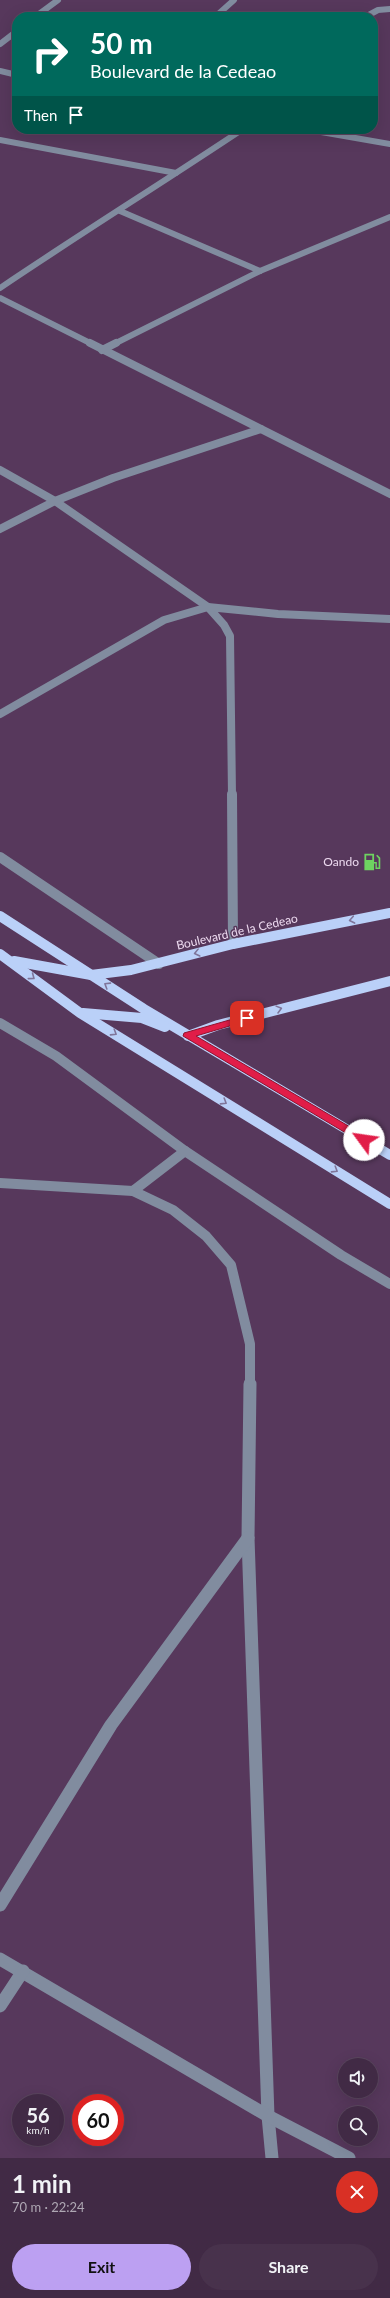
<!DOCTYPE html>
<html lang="en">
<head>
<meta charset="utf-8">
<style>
  :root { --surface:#412a45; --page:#48324c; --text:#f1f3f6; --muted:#aea7b3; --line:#5a465e; --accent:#bca0f2 }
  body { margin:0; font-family:Lato,sans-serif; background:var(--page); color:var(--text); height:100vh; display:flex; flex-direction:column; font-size:15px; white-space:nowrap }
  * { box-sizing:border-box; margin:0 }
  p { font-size:13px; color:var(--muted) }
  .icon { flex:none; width:22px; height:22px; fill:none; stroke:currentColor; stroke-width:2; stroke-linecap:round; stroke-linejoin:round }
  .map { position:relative; height:2158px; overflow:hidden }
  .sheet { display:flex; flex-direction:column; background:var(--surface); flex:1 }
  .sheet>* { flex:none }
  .banner { position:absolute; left:12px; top:12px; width:366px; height:122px; border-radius:16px; box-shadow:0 4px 16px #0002,0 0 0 1px var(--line); background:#00695c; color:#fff; overflow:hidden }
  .buttons { position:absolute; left:338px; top:2058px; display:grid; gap:8px }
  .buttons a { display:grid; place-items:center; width:40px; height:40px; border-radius:50%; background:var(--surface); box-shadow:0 4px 16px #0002,0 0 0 1px var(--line); font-size:20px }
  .speed { position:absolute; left:12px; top:2094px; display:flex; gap:8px; font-size:20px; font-weight:700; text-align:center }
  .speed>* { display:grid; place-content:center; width:52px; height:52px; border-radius:50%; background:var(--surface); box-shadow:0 4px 16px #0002,0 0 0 1px var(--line); line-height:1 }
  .speed small { font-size:10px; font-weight:400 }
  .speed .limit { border:6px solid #d22; background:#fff; color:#111 }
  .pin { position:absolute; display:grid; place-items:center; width:34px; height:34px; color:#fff; margin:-17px; border-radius:8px; box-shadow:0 2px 6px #0006 }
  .me { position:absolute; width:44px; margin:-22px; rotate:301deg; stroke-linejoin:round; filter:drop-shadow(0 0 3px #0008) }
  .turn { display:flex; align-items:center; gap:14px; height:84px; padding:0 12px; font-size:18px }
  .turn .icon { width:52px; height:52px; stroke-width:2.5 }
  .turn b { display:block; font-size:28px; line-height:34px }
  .then { display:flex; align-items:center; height:38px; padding:0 12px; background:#0003; gap:8px; font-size:15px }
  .round { display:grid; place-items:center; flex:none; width:42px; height:42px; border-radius:21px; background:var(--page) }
  .head { display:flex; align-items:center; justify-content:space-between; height:68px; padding:0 12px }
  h1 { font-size:24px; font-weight:700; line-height:30px }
  .button { display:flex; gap:8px; margin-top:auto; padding:8px 12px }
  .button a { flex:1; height:46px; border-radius:24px; background:var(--accent); color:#111; font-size:16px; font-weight:700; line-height:46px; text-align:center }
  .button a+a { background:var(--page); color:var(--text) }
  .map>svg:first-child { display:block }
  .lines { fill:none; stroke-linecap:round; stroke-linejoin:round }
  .minor-far3 { stroke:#818c9f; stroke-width:6 }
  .minor-far2 { stroke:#818c9f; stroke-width:8 }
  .minor-far1 { stroke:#818c9f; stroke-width:10 }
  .minor { stroke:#818c9f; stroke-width:13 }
  .major { stroke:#bad0f8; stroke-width:10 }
  .oneway { stroke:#7f759a }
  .route { fill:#e11d48; stroke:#92132f }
  .labels { text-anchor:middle; stroke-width:3; stroke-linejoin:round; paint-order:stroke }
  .poi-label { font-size:12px; fill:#ecd9ef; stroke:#57385c; text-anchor:end }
  .street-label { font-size:12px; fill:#ecd9ef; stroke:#57385c }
</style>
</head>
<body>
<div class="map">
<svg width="390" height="2158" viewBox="0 0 390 2158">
  <rect width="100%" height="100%" fill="#57385c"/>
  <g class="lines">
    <g class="minor-far3">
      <polyline points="35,17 58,0"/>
      <polyline points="215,17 234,0"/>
      <polyline points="365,17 378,10 390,9"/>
      <polyline points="0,44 17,31"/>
      <polyline points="0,71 17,75"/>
      <polyline points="304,129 390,144"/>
      <polyline points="0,140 176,173"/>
      <polyline points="120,211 260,271"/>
      <path d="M0 288C80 234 162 183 243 129"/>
      <polyline points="0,298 92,344"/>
      <polyline points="114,344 260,271 390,217"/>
    </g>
    <g class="minor-far2">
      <polyline points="90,343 390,494"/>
      <polyline points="102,350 116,343"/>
      <polyline points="0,470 55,501 208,607 224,625 230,636 232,795"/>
      <polyline points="0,529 55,501 113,478 261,429"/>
      <polyline points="0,714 164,620 208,607 278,614 390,619"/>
    </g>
    <g class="minor-far1">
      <polyline points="232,794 233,944"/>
      <polyline points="0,857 159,964"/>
      <polyline points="0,1023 56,1056 185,1151 341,1255 390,1284"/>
      <polyline points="0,1183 133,1191 185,1151"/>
      <polyline points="133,1191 173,1210 206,1236 231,1265 250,1344 250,1385"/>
    </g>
    <g class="minor">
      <polyline points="250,1384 248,1538 268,2116 272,2158"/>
      <polyline points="0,1905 111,1725 248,1538"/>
      <polyline points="0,1959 268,2116 349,2158"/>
      <polyline points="0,2006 23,1971"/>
    </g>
    <g class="major">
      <polyline points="0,916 144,1009 390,1155"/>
      <polyline points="0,954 80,1013 390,1204"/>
      <polyline points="14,961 91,975 131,970 233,944 390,913"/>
      <polyline points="83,1013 142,1018 165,1027"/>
      <polyline points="188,1036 218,1025 390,981"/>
    </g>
  </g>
  <defs><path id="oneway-chevron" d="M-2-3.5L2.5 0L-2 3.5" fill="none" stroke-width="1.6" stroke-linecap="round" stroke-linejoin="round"/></defs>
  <g class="oneway">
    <use href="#oneway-chevron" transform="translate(352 920) rotate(169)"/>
    <use href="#oneway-chevron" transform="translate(197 953) rotate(166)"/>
    <use href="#oneway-chevron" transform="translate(32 977) rotate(37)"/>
    <use href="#oneway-chevron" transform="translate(107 985) rotate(-148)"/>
    <use href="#oneway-chevron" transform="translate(279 1009) rotate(-15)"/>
    <use href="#oneway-chevron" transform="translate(114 1033) rotate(32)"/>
    <use href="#oneway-chevron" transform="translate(224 1102) rotate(32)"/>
    <use href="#oneway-chevron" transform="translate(335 1170) rotate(32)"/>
  </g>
  <polygon class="route" points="247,1015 251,1018 250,1020 196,1036 367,1137 367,1142 361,1142 183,1036 184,1033"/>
  <defs>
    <g id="fuel-bare" transform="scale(1.38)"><path d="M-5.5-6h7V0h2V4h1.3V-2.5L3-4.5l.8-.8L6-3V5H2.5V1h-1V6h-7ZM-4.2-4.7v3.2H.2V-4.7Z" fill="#6ed361" stroke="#57385c" stroke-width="2.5" paint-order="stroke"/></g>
  </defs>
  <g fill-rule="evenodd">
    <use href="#fuel-bare" x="372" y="862"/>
  </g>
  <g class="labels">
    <g class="poi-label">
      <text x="359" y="866">Oando</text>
    </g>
    <g class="street-label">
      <text transform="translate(237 932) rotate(-13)" y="4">Boulevard de la Cedeao</text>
    </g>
  </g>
</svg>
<div class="buttons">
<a><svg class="icon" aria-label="sound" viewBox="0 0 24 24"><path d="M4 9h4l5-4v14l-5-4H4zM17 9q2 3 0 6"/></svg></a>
<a><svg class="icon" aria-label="search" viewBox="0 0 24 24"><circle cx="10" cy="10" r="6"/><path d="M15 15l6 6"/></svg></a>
</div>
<div class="speed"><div>56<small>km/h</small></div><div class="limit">60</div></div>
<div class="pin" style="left:247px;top:1018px;background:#d93025"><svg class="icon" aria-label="arrive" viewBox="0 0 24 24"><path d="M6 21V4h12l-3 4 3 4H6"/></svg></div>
<svg class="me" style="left:364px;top:1140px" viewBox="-20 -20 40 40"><circle r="19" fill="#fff"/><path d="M0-13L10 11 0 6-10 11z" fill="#e11d48"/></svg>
<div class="banner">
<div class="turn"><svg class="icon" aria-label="right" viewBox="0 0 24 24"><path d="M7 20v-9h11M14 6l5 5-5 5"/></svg><div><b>50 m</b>Boulevard de la Cedeao</div></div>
<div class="then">Then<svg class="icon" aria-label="arrive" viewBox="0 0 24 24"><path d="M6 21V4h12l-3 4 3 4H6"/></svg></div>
</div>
</div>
<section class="sheet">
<div class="head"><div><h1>1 min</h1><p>70 m · 22:24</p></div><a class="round" style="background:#d93025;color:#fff"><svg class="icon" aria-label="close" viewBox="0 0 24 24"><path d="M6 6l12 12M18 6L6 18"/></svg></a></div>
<div class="button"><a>Exit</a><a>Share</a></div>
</section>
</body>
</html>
